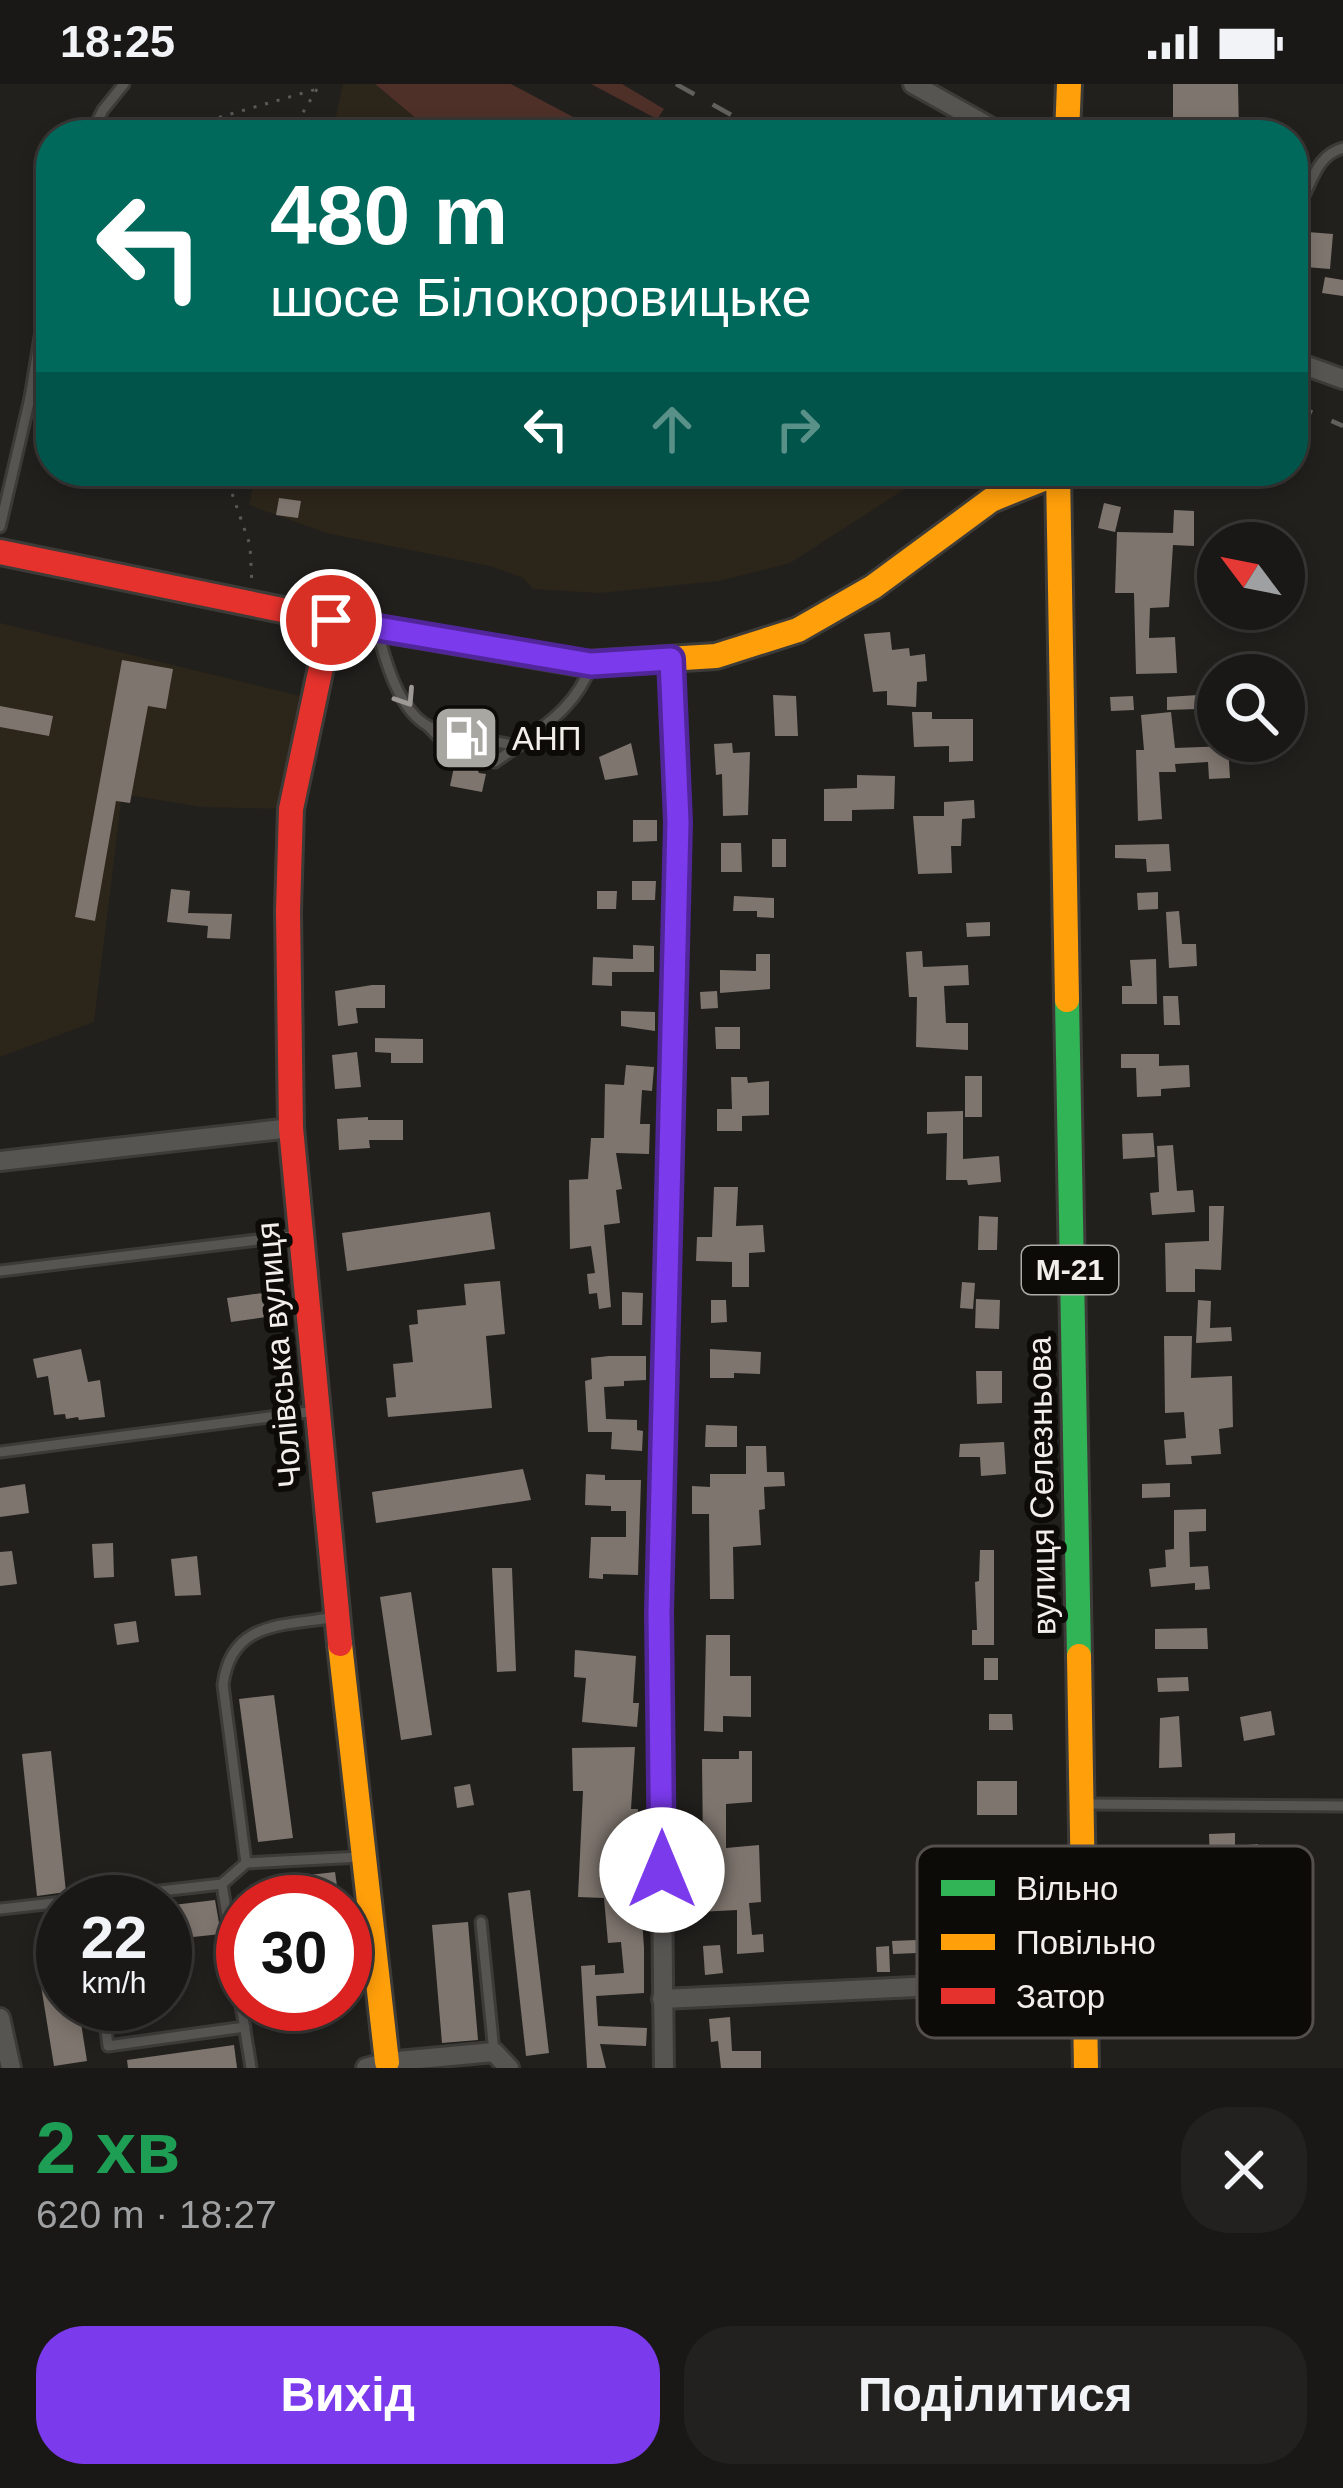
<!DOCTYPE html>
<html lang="uk">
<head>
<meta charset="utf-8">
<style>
  :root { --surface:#1a1816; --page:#23211f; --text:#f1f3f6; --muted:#9fa0a1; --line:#383735; --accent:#7c3aed }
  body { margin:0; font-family:Arial,sans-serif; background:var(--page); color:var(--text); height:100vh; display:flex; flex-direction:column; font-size:45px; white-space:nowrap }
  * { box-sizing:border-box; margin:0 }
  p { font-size:39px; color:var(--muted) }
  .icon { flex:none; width:66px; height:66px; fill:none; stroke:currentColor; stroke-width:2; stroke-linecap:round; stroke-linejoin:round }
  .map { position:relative; height:1984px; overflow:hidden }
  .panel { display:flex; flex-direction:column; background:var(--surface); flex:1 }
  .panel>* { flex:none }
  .top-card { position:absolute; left:36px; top:36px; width:1272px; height:366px; border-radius:48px; box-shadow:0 6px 18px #0003,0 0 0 3px var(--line); background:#00695c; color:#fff; overflow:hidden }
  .needle { width:78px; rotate:302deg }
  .fabs { position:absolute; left:1197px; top:438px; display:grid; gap:24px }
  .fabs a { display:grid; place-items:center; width:108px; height:108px; border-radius:50%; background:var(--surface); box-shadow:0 6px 18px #0003,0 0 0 3px var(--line); font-size:60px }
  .speed { position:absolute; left:36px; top:1791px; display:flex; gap:24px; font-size:60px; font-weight:700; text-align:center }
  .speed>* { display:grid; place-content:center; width:156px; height:156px; border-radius:50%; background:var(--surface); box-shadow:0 6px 18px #0003,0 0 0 3px var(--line); line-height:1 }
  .speed small { font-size:30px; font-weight:400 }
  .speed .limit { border:18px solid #d22; background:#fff; color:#111 }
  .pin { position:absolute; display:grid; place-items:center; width:102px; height:102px; color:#fff; margin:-51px; border:6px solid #fff; border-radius:50%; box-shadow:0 3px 12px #0007 }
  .me { position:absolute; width:132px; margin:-66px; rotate:0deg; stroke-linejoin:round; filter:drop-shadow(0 0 9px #0008) }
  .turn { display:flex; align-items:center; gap:42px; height:252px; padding:0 36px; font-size:54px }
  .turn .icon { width:156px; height:156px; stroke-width:2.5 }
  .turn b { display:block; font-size:84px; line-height:102px }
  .lanes { display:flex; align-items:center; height:114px; padding:0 36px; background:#0003; justify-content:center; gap:60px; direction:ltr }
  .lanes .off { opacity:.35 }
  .round { display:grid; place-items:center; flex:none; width:126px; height:126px; border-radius:48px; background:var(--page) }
  .headline { display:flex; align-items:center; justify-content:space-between; height:204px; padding:0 36px }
  h1 { font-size:72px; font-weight:600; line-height:90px; color:#1e9e55 }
  .primary-button { display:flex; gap:24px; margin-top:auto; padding:24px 36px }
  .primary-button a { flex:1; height:138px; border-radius:48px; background:var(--accent); color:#fff; font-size:48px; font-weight:600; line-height:138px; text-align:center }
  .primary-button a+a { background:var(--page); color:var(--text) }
  .status { display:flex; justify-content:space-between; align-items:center; height:84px; padding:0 60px; background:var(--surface); direction:ltr }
  .status svg { height:33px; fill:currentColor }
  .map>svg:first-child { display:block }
  .built { fill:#2c251a }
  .green { fill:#4e3029 }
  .building { fill:#7e756e }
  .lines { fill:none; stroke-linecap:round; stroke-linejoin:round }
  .lane-casing { stroke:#3d3b38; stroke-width:15 }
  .street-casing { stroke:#3d3b38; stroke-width:24 }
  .fast-casing { stroke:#3d3b38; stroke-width:30 }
  .slow-casing { stroke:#3d3b38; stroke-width:30 }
  .jam-casing { stroke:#3d3b38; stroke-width:30 }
  .path { stroke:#5b5a57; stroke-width:3; stroke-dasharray:3 9; stroke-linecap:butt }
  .lane { stroke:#575552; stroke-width:9 }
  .street { stroke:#575552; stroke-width:18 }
  .fast { stroke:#30b455; stroke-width:24 }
  .slow { stroke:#ff9f0a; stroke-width:24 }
  .jam { stroke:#e5322d; stroke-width:24 }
  .rail { stroke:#61605d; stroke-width:4.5; stroke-dasharray:21 21; stroke-linecap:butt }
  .oneway { stroke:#9d9a96 }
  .route-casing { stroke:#51269a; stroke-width:30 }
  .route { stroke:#7c3aed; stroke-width:21 }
  .labels { text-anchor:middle; stroke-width:12; stroke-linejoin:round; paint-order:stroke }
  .shield { fill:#0d0b08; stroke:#adaba6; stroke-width:3 }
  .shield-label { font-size:30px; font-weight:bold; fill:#f2efea }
  .poi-label { font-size:33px; fill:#f2efea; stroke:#0d0b08; text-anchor:start }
  .street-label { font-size:33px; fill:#f2efea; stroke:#0d0b08 }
  .key { fill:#0d0b08; stroke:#524f4c; stroke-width:3 }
  .key-label { font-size:33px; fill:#f2efea }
</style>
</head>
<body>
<div class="status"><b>18:25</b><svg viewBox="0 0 49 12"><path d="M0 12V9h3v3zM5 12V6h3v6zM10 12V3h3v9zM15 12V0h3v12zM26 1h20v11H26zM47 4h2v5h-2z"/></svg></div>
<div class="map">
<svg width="1343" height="1984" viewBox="0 0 1343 1984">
  <rect width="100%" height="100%" fill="#22201d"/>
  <g class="built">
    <polygon points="343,0 375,0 436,51 332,51"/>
    <polygon points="257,387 933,387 790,479 718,497 599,509 533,505 523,494 490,482 326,449 249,421"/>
    <polygon points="0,539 304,613 290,725 202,723 122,710 94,938 0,973"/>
  </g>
  <g class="green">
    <polygon points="375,0 511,0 607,51 436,51"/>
    <polygon points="591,0 622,0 664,25 657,35"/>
  </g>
  <g class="building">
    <polygon points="1173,0 1238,0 1239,49 1173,51"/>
    <polygon points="1295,147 1333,150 1330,185 1293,182"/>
    <polygon points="1325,193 1343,196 1343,212 1322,209"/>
    <polygon points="279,414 301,417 298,434 276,431"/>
    <polygon points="1104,419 1121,423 1115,448 1098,444"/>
    <polygon points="1174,426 1194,427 1194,462 1173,461 1169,523 1150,524 1149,554 1175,553 1177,589 1136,590 1134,509 1115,509 1117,448 1173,449"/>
    <polygon points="890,548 892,566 909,564 910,572 925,570 927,597 917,598 916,623 887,621 887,607 873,608 864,550"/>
    <polygon points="122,576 173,585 166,625 148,622 130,719 116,717 95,837 75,833"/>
    <polygon points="773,611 796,612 798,652 775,652"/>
    <polygon points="1198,611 1198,625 1167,626 1167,613"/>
    <polygon points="1133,612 1134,626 1111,627 1110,613"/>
    <polygon points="0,622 53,632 49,652 0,643"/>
    <polygon points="912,628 932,628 932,635 973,635 973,677 949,678 949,662 914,663"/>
    <polygon points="1171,628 1175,664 1228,662 1230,694 1209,695 1208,678 1175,680 1176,688 1159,688 1162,735 1138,737 1136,666 1144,666 1141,631"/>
    <polygon points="470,637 489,641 488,647 478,653 484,666 473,674 479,689 486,690 482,708 450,702 454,683 460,685 472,673 464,662 476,653"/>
    <polygon points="631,659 638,691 605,696 599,673"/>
    <polygon points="732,659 733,669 750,668 748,731 723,732 722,690 716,691 714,660"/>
    <polygon points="857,691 895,692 894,725 852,726 852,737 824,737 824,705 857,704"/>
    <polygon points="974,716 975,734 962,735 961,762 951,762 952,789 918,790 913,732 944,732 944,718"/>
    <polygon points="633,736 657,736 657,757 633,758"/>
    <rect x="772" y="755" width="14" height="28"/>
    <polygon points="721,759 741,759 742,788 721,788"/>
    <polygon points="1169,760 1171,787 1147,788 1146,775 1115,774 1115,761"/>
    <polygon points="632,797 656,797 655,816 632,816"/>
    <polygon points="171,805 190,807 188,829 232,830 230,855 207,854 208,842 167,838"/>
    <polygon points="597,807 617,807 616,825 597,825"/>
    <polygon points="1158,808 1158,825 1138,826 1137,809"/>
    <polygon points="734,812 774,814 774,834 757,833 757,827 733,827"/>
    <polygon points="1179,827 1182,860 1196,860 1197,882 1169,884 1166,828"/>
    <polygon points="990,838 990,852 967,853 966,839"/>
    <polygon points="633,861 654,862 654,888 612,888 612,902 592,901 593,873 633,875"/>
    <polygon points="922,867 923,883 968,881 969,901 944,902 946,939 968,939 968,966 916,963 917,913 909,913 906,868"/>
    <polygon points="756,870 770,870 770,905 720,909 720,886 756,887"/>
    <polygon points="1156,875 1157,920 1122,920 1122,902 1132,902 1130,876"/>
    <polygon points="372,901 385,901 385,924 356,924 358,939 338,942 335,907"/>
    <polygon points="717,907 718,924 701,925 700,908"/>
    <polygon points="1163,912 1178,912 1180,941 1164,941"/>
    <polygon points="621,927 655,928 655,947 621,942"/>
    <polygon points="715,943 740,943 740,965 716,965"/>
    <polygon points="375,954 423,955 423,979 391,979 391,969 375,968"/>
    <polygon points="357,968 361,1003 335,1005 332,971"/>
    <polygon points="1121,970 1159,970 1159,982 1189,981 1190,1003 1161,1005 1161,1012 1137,1013 1136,984 1121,984"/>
    <polygon points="626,981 654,983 652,1007 642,1006 640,1040 650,1040 649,1070 616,1069 622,1105 616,1106 620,1139 604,1141 611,1223 599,1225 597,1209 589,1210 587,1190 595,1189 591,1162 570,1165 569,1096 588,1095 591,1054 604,1054 605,1000 624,1001"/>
    <rect x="965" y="992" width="17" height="41"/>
    <polygon points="731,993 747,993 748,999 769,997 769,1031 742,1032 742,1047 717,1047 717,1025 732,1025"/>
    <polygon points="963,1027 963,1075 999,1072 1001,1098 968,1101 967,1096 946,1096 947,1049 927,1050 927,1028"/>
    <polygon points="368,1033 368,1036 403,1036 403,1056 369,1056 370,1064 339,1066 337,1035"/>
    <polygon points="1153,1049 1155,1073 1123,1075 1122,1050"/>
    <polygon points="1173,1061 1177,1107 1193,1106 1195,1128 1152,1131 1150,1109 1159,1108 1157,1062"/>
    <polygon points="714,1103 738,1103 736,1142 763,1141 765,1168 749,1169 749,1203 732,1203 732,1178 696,1177 697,1153 712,1153"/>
    <polygon points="1209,1122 1224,1122 1221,1186 1195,1185 1195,1208 1166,1208 1165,1159 1209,1157"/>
    <polygon points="490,1128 495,1165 347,1187 342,1149"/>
    <polygon points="979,1132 998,1133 997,1166 978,1166"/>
    <polygon points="500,1197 505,1250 486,1252 492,1324 388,1333 386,1314 396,1313 393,1280 413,1278 409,1241 418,1240 417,1226 466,1221 464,1200"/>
    <polygon points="962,1198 975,1199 973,1225 960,1224"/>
    <polygon points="622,1208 643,1209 642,1241 622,1241"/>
    <polygon points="262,1209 266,1233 231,1238 227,1214"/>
    <polygon points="976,1215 1000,1216 999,1245 975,1244"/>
    <polygon points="711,1216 726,1216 727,1238 711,1239"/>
    <polygon points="1198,1216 1211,1217 1210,1244 1231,1243 1232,1257 1196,1259"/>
    <polygon points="1164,1252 1192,1252 1191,1294 1232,1292 1233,1343 1219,1345 1221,1370 1191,1372 1192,1380 1166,1381 1164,1356 1186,1354 1184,1328 1165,1329"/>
    <polygon points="81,1265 88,1298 100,1296 105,1333 79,1336 78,1333 66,1335 65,1330 54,1331 48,1292 37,1294 33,1275"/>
    <polygon points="710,1265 761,1268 760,1290 734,1289 734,1294 710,1294"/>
    <polygon points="609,1272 646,1272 646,1296 624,1297 624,1302 604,1303 606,1335 637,1336 637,1346 643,1347 642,1367 611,1365 612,1348 588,1348 585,1297 592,1295 591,1274"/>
    <polygon points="976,1287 1002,1287 1002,1319 977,1320"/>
    <polygon points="706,1341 737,1342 737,1363 705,1363"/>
    <polygon points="1004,1358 1006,1390 981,1392 980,1373 959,1373 960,1360"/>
    <polygon points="746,1362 766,1362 767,1388 784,1388 785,1402 764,1403 765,1425 759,1426 761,1461 733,1463 734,1515 710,1515 709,1430 692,1430 692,1402 710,1403 710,1390 746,1390"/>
    <polygon points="523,1385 531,1416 376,1439 372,1408"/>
    <polygon points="586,1390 605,1391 605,1396 641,1396 638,1491 603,1490 603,1495 589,1494 591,1453 626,1453 626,1427 611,1427 611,1422 585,1421"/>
    <polygon points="1170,1399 1170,1413 1142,1414 1142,1400"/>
    <polygon points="25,1400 29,1429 0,1433 0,1404"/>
    <polygon points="1206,1425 1206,1447 1189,1448 1190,1483 1208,1482 1210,1505 1195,1506 1195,1499 1151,1503 1149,1485 1166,1483 1165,1466 1174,1465 1174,1426"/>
    <polygon points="113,1459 114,1493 94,1494 92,1460"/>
    <polygon points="980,1466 994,1466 994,1561 972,1561 972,1546 977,1546 975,1498 979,1497"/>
    <polygon points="12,1467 17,1500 0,1502 0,1468"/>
    <polygon points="197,1472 201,1511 175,1512 171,1475"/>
    <polygon points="492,1484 512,1484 516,1587 497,1588"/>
    <polygon points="411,1508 432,1651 401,1656 380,1513"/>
    <polygon points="136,1537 139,1558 117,1561 114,1540"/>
    <polygon points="1207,1544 1208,1565 1155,1565 1155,1545"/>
    <polygon points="706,1551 730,1551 730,1592 751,1592 751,1633 723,1632 723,1648 704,1647"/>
    <polygon points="575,1566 636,1572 633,1619 639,1619 637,1643 582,1638 586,1594 574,1593"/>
    <rect x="984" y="1574" width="14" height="22"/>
    <polygon points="1188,1593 1189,1607 1158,1608 1157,1594"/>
    <polygon points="274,1611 293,1754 258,1758 239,1615"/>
    <polygon points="1271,1627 1275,1651 1244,1657 1240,1633"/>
    <polygon points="989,1630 1012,1630 1013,1646 989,1646"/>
    <polygon points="1179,1632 1182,1683 1159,1684 1160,1634"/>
    <polygon points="635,1663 631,1725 638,1725 636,1773 639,1773 638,1821 641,1820 644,1864 644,1909 596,1912 598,1942 647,1944 646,1962 600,1960 606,1984 587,1984 581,1882 595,1881 595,1891 624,1889 621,1858 608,1859 604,1814 578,1813 583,1707 573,1707 572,1664"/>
    <polygon points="51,1667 66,1808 37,1812 22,1670"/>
    <polygon points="739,1667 752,1667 752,1718 726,1720 726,1764 759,1761 761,1818 749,1819 752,1851 763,1850 764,1868 737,1870 737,1826 699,1828 694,1766 703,1765 702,1675 739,1675"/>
    <rect x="977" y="1697" width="40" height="34"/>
    <polygon points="470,1700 474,1721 457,1724 454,1703"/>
    <polygon points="1235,1749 1235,1762 1258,1760 1259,1778 1234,1778 1237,1817 1224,1817 1222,1775 1210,1776 1209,1750"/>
    <polygon points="335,1788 337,1802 311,1805 309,1791"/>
    <polygon points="295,1800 298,1813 238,1818 237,1811"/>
    <polygon points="530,1806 549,1969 526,1972 508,1809"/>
    <polygon points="215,1816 221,1850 165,1856 165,1822"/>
    <polygon points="468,1838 478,1956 442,1959 432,1841"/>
    <polygon points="916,1856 917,1869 893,1870 892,1857"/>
    <polygon points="720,1861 723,1889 705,1891 703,1862"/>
    <polygon points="889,1862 890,1888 877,1888 876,1863"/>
    <polygon points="63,1873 63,1920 78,1920 87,1977 54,1982 37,1877"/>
    <polygon points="730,1933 732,1967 761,1967 761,1984 721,1984 718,1957 711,1958 709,1935"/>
    <polygon points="234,1961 237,1984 128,1984 127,1976"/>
  </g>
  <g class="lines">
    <g class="lane-casing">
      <g id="lane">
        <polyline points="90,51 103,26 124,0"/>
        <path d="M1293 128C1313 107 1311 73 1343 64"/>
        <polyline points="0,443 30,314 51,186"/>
        <path d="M378 549C386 579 399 626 428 642 439 648 455 649 467 651"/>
        <polyline points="429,643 452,667 463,671"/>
        <path d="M486 656 518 662C550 638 578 619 591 581"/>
        <polyline points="482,675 495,678 518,662"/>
        <polyline points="0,1187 299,1151"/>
        <polyline points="0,1368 316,1327"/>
        <polyline points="1090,1720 1343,1722"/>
        <path d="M246 1779 223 1601C231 1536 284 1542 337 1533"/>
        <polyline points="222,1800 251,1984"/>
        <polyline points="64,1818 222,1800 246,1779 361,1773"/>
        <polyline points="0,1825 63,1818"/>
        <polyline points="481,1838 494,1968"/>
        <polyline points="103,1920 108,1962 245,1943"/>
      </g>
    </g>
    <g class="street-casing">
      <g id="street">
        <polyline points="913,0 997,47 1024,51"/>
        <polyline points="1293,277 1343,295"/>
        <polyline points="0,1077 291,1044"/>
        <polyline points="662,1915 1084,1895"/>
        <polyline points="0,1934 11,1984"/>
        <polyline points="366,1984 387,1978 494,1968 509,1984"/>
        <polyline points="664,1984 659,1528 678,738 671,576"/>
      </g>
    </g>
    <g class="fast-casing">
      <polyline id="fast" points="1067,916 1079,1572"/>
    </g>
    <g class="slow-casing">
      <g id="slow">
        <polyline points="1067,51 1069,0"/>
        <polyline points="1058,387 1067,916"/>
        <polyline points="586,580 716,572 798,546 873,503 991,416 1058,389"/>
        <polyline points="340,1560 387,1978"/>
        <polyline points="1079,1572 1086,1984"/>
      </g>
    </g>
    <g class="jam-casing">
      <g id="jam">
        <polyline points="0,468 331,536 586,580"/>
        <polyline points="331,536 291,725 288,827 291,1044 340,1560"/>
      </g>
    </g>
    <g class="path">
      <polyline points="188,51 210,36 317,5"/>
      <polyline points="297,51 299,35 320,0"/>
      <polyline points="231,387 228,398 250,461 252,501"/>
    </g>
    <use href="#lane" class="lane"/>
    <use href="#street" class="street"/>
    <use href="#fast" class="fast"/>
    <use href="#slow" class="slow"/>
    <use href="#jam" class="jam"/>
    <g class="rail">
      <polyline points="676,0 767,51"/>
      <polyline points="1293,320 1343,342"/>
    </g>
  </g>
  <defs><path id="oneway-chevron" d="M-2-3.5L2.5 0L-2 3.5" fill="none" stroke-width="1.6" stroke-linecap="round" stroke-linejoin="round" transform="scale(3)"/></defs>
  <use class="oneway" href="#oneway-chevron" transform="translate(406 614) rotate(57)"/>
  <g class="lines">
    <g class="route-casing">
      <polyline id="route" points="331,536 591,580 671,575 678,738 659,1528 662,1786"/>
    </g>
    <use href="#route" class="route"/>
  </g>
  <defs>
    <g id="fuel-square" transform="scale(3.45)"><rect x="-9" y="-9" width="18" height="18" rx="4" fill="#a9a7a2" stroke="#0d0b08"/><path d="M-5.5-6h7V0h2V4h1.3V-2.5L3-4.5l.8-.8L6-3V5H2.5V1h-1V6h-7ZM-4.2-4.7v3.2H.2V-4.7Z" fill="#fff"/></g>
  </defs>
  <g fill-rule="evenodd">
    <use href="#fuel-square" x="466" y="654"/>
  </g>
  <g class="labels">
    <rect class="shield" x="1022" y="1162" width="96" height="48" rx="9"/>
    <g class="shield-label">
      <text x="1070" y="1196">М-21</text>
    </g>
    <g class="poi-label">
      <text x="512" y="666">АНП</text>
    </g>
    <g class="street-label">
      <text transform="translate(278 1271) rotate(-95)" y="12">Чолівська вулиця</text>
      <text transform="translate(1041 1402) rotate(-91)" y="12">вулиця Селезньова</text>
    </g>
  </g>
  <rect x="917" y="1762" width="396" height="192" rx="18" class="key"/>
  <rect x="941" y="1796" width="54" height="16" fill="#30b455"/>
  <rect x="941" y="1850" width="54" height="16" fill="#ff9f0a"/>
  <rect x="941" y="1904" width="54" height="16" fill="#e5322d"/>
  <g class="key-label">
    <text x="1016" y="1816">Вільно</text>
    <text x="1016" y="1870">Повільно</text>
    <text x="1016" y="1924">Затор</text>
  </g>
</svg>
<div class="fabs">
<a><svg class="needle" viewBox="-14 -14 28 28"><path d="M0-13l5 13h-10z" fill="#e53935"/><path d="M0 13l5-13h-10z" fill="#9fa0a1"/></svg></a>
<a><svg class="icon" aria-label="search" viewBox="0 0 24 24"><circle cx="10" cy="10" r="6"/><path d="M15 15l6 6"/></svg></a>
</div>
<div class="speed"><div>22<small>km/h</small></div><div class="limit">30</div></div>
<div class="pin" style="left:331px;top:536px;background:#d93025"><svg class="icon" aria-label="arrive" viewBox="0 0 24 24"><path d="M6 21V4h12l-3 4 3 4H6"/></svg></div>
<svg class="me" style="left:662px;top:1786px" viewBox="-20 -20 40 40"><circle r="19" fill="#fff"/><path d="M0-13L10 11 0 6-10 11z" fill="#7c3aed"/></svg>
<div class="top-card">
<div class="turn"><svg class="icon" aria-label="left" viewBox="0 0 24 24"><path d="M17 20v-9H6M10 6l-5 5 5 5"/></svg><div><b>480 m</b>шосе Білокоровицьке</div></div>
<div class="lanes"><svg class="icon" aria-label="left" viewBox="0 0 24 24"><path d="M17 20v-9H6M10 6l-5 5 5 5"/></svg><svg class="icon off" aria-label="ahead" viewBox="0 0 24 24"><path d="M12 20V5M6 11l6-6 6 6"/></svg><svg class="icon off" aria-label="right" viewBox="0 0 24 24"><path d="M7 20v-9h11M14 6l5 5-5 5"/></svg></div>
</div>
</div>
<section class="panel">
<div class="headline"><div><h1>2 хв</h1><p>620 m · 18:27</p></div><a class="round"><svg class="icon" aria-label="close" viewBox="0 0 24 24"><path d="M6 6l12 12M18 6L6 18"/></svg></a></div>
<div class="primary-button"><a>Вихід</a><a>Поділитися</a></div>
</section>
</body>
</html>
